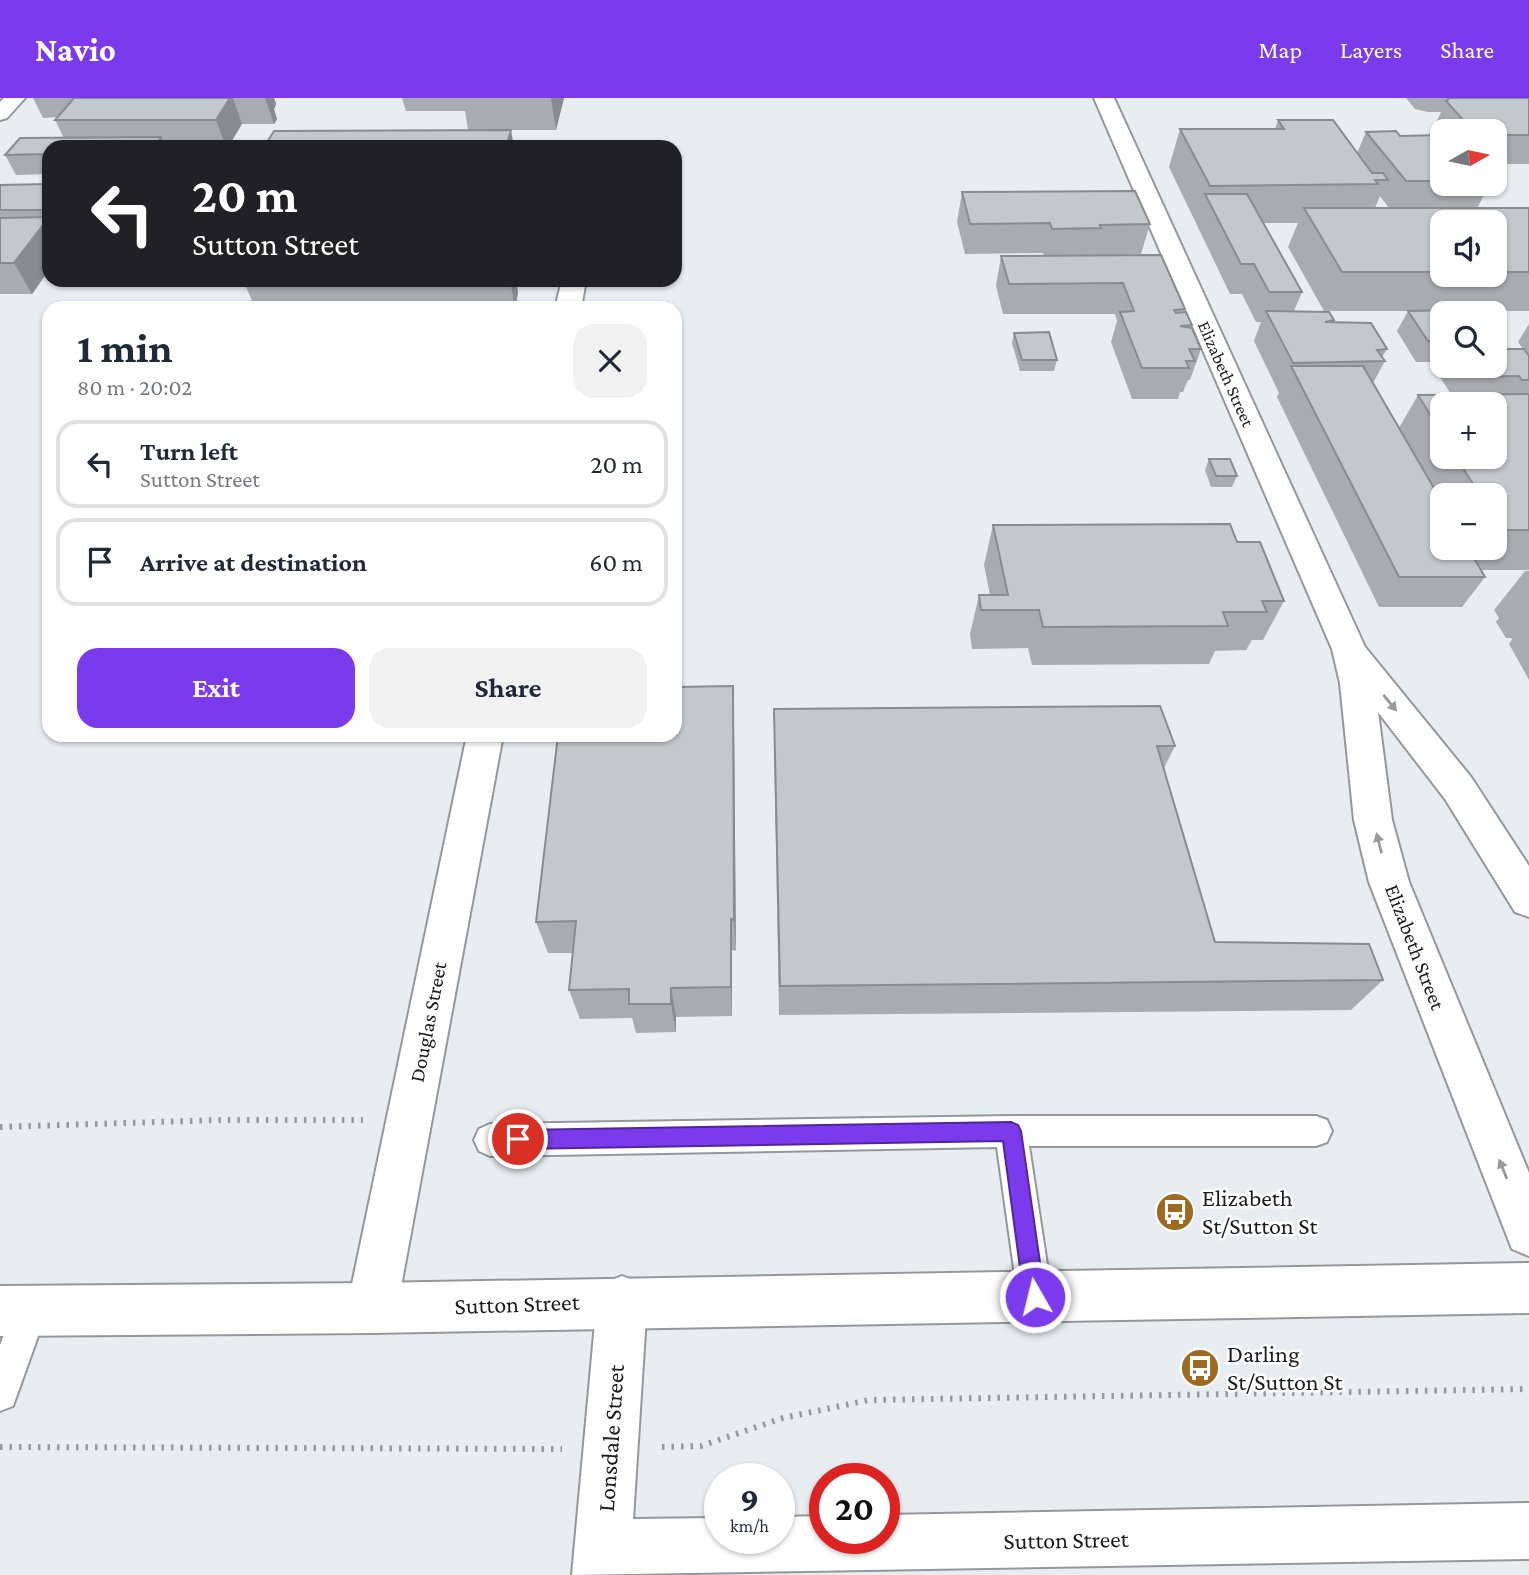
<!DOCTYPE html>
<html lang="en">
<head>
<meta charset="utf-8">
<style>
  :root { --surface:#fff; --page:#f2f2f3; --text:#1f2937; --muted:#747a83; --line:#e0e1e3; --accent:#7c3aed }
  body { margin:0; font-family:"Crimson Pro",serif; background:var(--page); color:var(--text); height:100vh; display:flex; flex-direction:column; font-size:26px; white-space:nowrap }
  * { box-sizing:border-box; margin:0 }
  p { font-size:23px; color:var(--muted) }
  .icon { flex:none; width:38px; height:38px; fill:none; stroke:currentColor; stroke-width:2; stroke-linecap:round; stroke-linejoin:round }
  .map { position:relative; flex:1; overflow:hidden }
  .sheet { position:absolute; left:42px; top:203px; width:640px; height:441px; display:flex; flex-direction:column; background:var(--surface); border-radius:21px; box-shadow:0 2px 5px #0004 }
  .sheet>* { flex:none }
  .hud { position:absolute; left:42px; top:42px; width:640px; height:147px; border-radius:21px; box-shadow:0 2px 5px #0004; background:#202124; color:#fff; overflow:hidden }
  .needle { width:46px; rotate:81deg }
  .tools { position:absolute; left:1430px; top:21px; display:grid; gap:14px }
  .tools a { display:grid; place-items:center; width:77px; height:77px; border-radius:14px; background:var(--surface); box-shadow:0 2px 5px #0004; font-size:35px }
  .speed { position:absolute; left:704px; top:1365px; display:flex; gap:14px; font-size:35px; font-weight:700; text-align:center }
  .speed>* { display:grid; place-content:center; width:91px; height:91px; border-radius:50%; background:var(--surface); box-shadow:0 2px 5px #0004; line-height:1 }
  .speed small { font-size:18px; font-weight:400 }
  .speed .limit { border:10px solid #d22; background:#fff; color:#111 }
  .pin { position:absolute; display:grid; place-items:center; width:60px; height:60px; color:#fff; margin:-30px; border:4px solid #fff; border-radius:50%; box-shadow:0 2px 7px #0007 }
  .me { position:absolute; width:77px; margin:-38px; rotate:352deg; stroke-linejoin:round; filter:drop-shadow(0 0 5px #0008) }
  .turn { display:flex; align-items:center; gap:24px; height:147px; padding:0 35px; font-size:32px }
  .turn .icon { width:91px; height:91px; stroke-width:2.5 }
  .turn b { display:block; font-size:49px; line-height:60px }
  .round { display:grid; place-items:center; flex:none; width:74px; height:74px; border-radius:21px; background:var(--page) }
  .summary { display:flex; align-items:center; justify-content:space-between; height:119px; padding:0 35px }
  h1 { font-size:42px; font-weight:700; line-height:52px }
  .primary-button { display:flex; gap:14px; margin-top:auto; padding:14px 35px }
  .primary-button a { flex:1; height:80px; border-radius:21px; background:var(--accent); color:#fff; font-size:28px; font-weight:700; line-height:80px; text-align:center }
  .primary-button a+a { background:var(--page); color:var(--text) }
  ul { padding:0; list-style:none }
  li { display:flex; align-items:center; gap:21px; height:88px; margin:0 14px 10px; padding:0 21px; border:4px solid var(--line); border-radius:21px }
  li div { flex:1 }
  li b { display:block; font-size:26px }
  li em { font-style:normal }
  header { display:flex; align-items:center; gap:42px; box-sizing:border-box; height:98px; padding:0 35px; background:var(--accent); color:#fff }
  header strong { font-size:33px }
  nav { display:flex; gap:38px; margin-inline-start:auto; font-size:24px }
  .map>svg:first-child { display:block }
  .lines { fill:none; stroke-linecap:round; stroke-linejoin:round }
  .service-casing { stroke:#94989d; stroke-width:4 }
  .minor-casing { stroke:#94989d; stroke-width:4 }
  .secondary-casing { stroke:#94989d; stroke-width:4 }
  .path { stroke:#95989c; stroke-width:6; stroke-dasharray:2.5 7; stroke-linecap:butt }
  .service { fill:#fff; fill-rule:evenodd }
  .minor { fill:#fff; fill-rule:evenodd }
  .secondary { fill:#fff; fill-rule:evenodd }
  .wall { fill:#a8acb0; fill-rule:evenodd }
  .shaded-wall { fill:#888c90 }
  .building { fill:#c3c8cd; stroke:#888c90; stroke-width:2 }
  .oneway { fill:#989899 }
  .route { fill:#7c3aed; stroke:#51269a; stroke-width:2 }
  .labels { text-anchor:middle; stroke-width:5; stroke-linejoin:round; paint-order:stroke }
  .far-street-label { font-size:18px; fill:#1a1b1d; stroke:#fff }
  .street-label { font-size:21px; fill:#1a1b1d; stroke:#fff }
  .near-poi-label { font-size:24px; fill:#1a1b1d; stroke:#fff; text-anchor:start }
  .near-street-label { font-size:24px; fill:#1a1b1d; stroke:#fff }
</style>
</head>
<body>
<header>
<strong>Navio</strong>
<nav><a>Map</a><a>Layers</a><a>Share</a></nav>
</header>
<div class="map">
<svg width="1529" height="1477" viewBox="0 0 1529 1477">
  <rect width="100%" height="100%" fill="#e8edf2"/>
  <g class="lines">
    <g class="service-casing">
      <g id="service">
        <polygon points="1011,1018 1316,1018 1327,1022 1332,1033 1327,1044 1316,1048 1029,1048 1052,1199 1047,1211 1035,1216 1023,1211 1018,1199 997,1049 490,1058 479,1053 474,1042 479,1031 490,1026"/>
        <polygon points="30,1196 42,1201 47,1213 13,1308 0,1313 0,1247 18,1201"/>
      </g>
    </g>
    <g class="minor-casing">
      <g id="minor">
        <polygon points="4,0 25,0 7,20 0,22 0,4"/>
        <polygon points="1094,0 1114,0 1365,549 1471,679 1529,768 1529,819 1515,814 1445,701 1378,614 1392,722 1409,784 1529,1075 1529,1158 1512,1151 1369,784 1354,722 1340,585 1332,551"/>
        <polygon points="562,182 586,182 581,210 555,210"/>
        <polygon points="467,637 503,637 397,1210 390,1228 372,1235 354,1228 347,1210"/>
        <polygon points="622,1178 640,1185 647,1203 633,1421 719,1420 719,1440 779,1440 779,1419 824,1418 824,1440 884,1440 884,1417 1529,1405 1529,1461 572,1477 597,1203 604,1185"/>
      </g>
    </g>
    <g class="secondary-casing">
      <polygon id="secondary" points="1529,1165 1529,1215 372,1235 0,1238 0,1188 372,1185"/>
    </g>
    <g class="path">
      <polyline points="0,1029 220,1022 363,1022"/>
      <polyline points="0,1349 562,1351"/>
      <polyline points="662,1349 701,1348 783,1320 869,1302 1529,1291"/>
    </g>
    <use href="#service" class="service"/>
    <use href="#minor" class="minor"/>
    <use href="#secondary" class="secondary"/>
  </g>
  <g class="wall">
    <polygon points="33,0 274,0 276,6 274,11 277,21 274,26 242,26 228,49 49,49 49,76 16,77 5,57 64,40 55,22 58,19 43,20"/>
    <polygon points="402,0 564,0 556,32 468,32 465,13 406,13"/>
    <path d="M1406 0H1529V66H1494V33H1442V86L1488 90 1477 110H1529V213H1455L1442 215V268H1494L1502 251H1523L1518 244 1529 226V472H1481L1485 479 1462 509H1379L1277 299 1279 295 1254 243 1261 224H1256L1242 196H1230L1169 69 1180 31H1275L1278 22 1357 55 1366 34 1400 38H1437L1433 32 1441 14H1428L1415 11ZM1380 98 1389 110H1375ZM1442 124H1494V177H1442ZM1264 125H1298L1288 149 1324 213H1408L1397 233 1416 264H1430L1451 296 1418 297 1399 330 1373 285 1385 263 1382 259 1387 251 1333 224 1334 222 1294 213 1302 194ZM1442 306 1494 359H1442ZM1442 397H1494V450H1442Z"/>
    <polygon points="49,86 49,172 32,196 0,196 0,87"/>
    <polygon points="962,94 1150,126 1141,156 1094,158 1185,211 1184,215 1192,227 1191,229 1201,251 1190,282 1188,282 1183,294 1180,294 1178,301 1132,301 1111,244 1117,223 1115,216 1003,216 996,188 1001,158 1044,158 1043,155 965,156 957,124"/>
    <polygon points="243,182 516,182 518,195 515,210 255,210"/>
    <polygon points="1014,235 1057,262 1054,273 1020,273 1012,245"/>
    <polygon points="1209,361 1237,378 1232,389 1211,389 1205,372"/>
    <polygon points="993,427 1237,444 1284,503 1263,542 1252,542 1246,552 1215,553 1209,566 1032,567 1028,550 972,551 970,536 979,497 990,497 984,467"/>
    <polygon points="1525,473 1529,473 1529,582 1509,546 1512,542 1511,540 1506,540 1496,524 1499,520 1494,512"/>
    <polygon points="733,588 734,625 736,853 732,852 732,918 676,919 676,934 636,935 632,920 580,921 569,892 573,855 548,855 536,824"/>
    <polygon points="774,611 1175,648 1164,670 1215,844 1383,882 1351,912 779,917 774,648"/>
  </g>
  <g class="shaded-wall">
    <polygon points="230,0 233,0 242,26 228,49 226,49 216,22"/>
    <polygon points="265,0 274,0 276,6 274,11 277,21 274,26"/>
    <polygon points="551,0 564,0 556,32"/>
    <polygon points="511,32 514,49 506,49"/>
    <polygon points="161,39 165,49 154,49"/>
    <polygon points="49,119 49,172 32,196 14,165"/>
    <polygon points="510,182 516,182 518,195 515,210"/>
    <polygon points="733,588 734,625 736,853 734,822"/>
    <polygon points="731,821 732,852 732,918 731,889"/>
    <polygon points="671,890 676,919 676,934 671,906"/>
  </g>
  <g class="building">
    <polygon points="74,0 230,0 216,22 55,22"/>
    <polygon points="1450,0 1529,0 1529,37 1494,37 1494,33 1473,33 1446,3"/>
    <polygon points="1278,22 1333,22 1372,75 1383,75 1388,82 1375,82 1378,86 1210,88 1180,31 1284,31"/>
    <polygon points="511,32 506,49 264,49 274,33"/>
    <polygon points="1396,33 1400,38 1441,37 1442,39 1442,86 1484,86 1488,90 1444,91 1438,83 1406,83 1366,34"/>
    <polygon points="161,39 154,49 49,49 49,56 5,57 20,40"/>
    <polygon points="49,86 49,112 0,112 0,87"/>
    <polygon points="1135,93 1150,126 1100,127 1101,130 1052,131 1050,125 970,126 962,94"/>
    <polygon points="1205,96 1247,96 1302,194 1269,194 1254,166 1241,166"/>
    <polygon points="1304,110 1529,110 1529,174 1494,174 1494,124 1442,124 1442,174 1342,174"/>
    <polygon points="49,119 14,165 0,165 0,120"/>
    <polygon points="1161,157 1185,211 1174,212 1176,215 1186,214 1192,227 1180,228 1192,230 1201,251 1189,251 1195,263 1186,263 1189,270 1142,270 1120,214 1134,213 1123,185 1009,186 1001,158"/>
    <polygon points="368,207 474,208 473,210 367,210"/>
    <polygon points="1455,212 1457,215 1442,215 1442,243 1428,243 1408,213"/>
    <polygon points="1266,213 1329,214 1334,222 1325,224 1371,225 1387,251 1377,252 1385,263 1293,265"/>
    <polygon points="1049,234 1057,262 1022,262 1014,235"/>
    <polygon points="1494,242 1502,251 1524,251 1529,258 1529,282 1522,282 1519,278 1466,279 1459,268 1494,268"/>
    <polygon points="1291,268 1363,268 1442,404 1442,450 1468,450 1485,479 1399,479"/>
    <polygon points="1529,296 1529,432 1501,432 1494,421 1494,397 1480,397 1456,359 1494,359 1494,306 1442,306 1442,336 1418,297"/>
    <polygon points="1209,361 1230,361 1237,378 1216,378"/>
    <polygon points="1230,426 1237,444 1260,444 1284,503 1262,503 1267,514 1223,514 1228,528 1043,529 1039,512 981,512 979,497 1008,497 993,427"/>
    <polygon points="733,588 734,822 731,821 731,889 671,890 671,906 629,906 629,891 569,892 576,823 536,824 558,637 676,637 676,589"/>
    <polygon points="1160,608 1175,648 1157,648 1215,844 1369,846 1383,882 780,888 774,611"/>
  </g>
  <defs><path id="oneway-solid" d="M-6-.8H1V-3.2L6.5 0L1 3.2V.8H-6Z" transform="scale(1.75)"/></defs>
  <g class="oneway">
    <use href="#oneway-solid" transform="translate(1390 605) rotate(51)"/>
    <use href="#oneway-solid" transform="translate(1379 745) rotate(-104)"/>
    <use href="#oneway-solid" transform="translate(1503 1071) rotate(-112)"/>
  </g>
  <polygon class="route" points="1011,1024 1018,1027 1021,1033 1045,1199 1042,1207 1035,1210 1027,1207 1024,1199 1003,1043 518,1051 511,1048 508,1041 511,1035 518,1032"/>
  <defs>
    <g id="bus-disc" transform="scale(2.0125)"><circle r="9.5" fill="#9e6a21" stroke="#fff"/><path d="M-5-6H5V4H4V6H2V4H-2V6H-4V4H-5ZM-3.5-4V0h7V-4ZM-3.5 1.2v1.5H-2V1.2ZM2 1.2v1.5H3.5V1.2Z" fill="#fff"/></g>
  </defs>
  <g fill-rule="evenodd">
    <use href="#bus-disc" x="1175" y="1114"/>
    <use href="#bus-disc" x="1200" y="1270"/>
  </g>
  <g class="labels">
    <g class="far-street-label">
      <text transform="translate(1226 276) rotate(66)" y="6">Elizabeth Street</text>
    </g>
    <g class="street-label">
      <text transform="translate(1415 849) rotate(69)" y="7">Elizabeth Street</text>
      <text transform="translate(428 924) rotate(-79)" y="7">Douglas Street</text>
    </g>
    <g class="near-poi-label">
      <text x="1202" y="1108">Elizabeth<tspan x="1202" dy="28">St/Sutton St</tspan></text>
      <text x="1227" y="1264">Darling<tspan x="1227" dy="28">St/Sutton St</tspan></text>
    </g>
    <g class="near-street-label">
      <text transform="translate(517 1206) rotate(-2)" y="8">Sutton Street</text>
      <text transform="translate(611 1340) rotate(-86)" y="8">Lonsdale Street</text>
      <text transform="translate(1066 1442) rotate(-1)" y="8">Sutton Street</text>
    </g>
  </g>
</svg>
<div class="tools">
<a><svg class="needle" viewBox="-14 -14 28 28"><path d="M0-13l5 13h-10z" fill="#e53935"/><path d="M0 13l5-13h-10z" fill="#747a83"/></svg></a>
<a><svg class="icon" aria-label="sound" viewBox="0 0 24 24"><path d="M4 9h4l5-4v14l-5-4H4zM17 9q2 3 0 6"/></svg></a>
<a><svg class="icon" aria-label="search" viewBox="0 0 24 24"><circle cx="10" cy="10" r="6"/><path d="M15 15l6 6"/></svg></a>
<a>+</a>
<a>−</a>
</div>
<div class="speed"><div>9<small>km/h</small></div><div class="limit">20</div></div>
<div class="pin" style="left:518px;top:1041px;background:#d93025"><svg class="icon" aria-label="arrive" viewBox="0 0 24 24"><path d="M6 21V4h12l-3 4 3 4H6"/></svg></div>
<svg class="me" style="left:1035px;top:1199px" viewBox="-20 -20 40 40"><circle r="17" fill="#7c3aed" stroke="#fff" stroke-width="3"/><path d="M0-11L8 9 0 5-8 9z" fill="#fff"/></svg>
<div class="hud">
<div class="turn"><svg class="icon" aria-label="left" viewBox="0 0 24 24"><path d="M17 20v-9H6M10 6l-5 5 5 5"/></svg><div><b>20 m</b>Sutton Street</div></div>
</div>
<section class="sheet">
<div class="summary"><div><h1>1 min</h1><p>80 m · 20:02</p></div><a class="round"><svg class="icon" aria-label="close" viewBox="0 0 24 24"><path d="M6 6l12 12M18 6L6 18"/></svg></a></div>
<ul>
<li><svg class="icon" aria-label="left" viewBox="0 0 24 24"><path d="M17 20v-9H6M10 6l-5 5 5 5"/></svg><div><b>Turn left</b><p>Sutton Street</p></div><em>20 m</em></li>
<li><svg class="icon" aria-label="arrive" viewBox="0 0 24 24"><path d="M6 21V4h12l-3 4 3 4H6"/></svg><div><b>Arrive at destination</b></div><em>60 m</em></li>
</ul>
<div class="primary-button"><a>Exit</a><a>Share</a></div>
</section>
</div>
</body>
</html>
